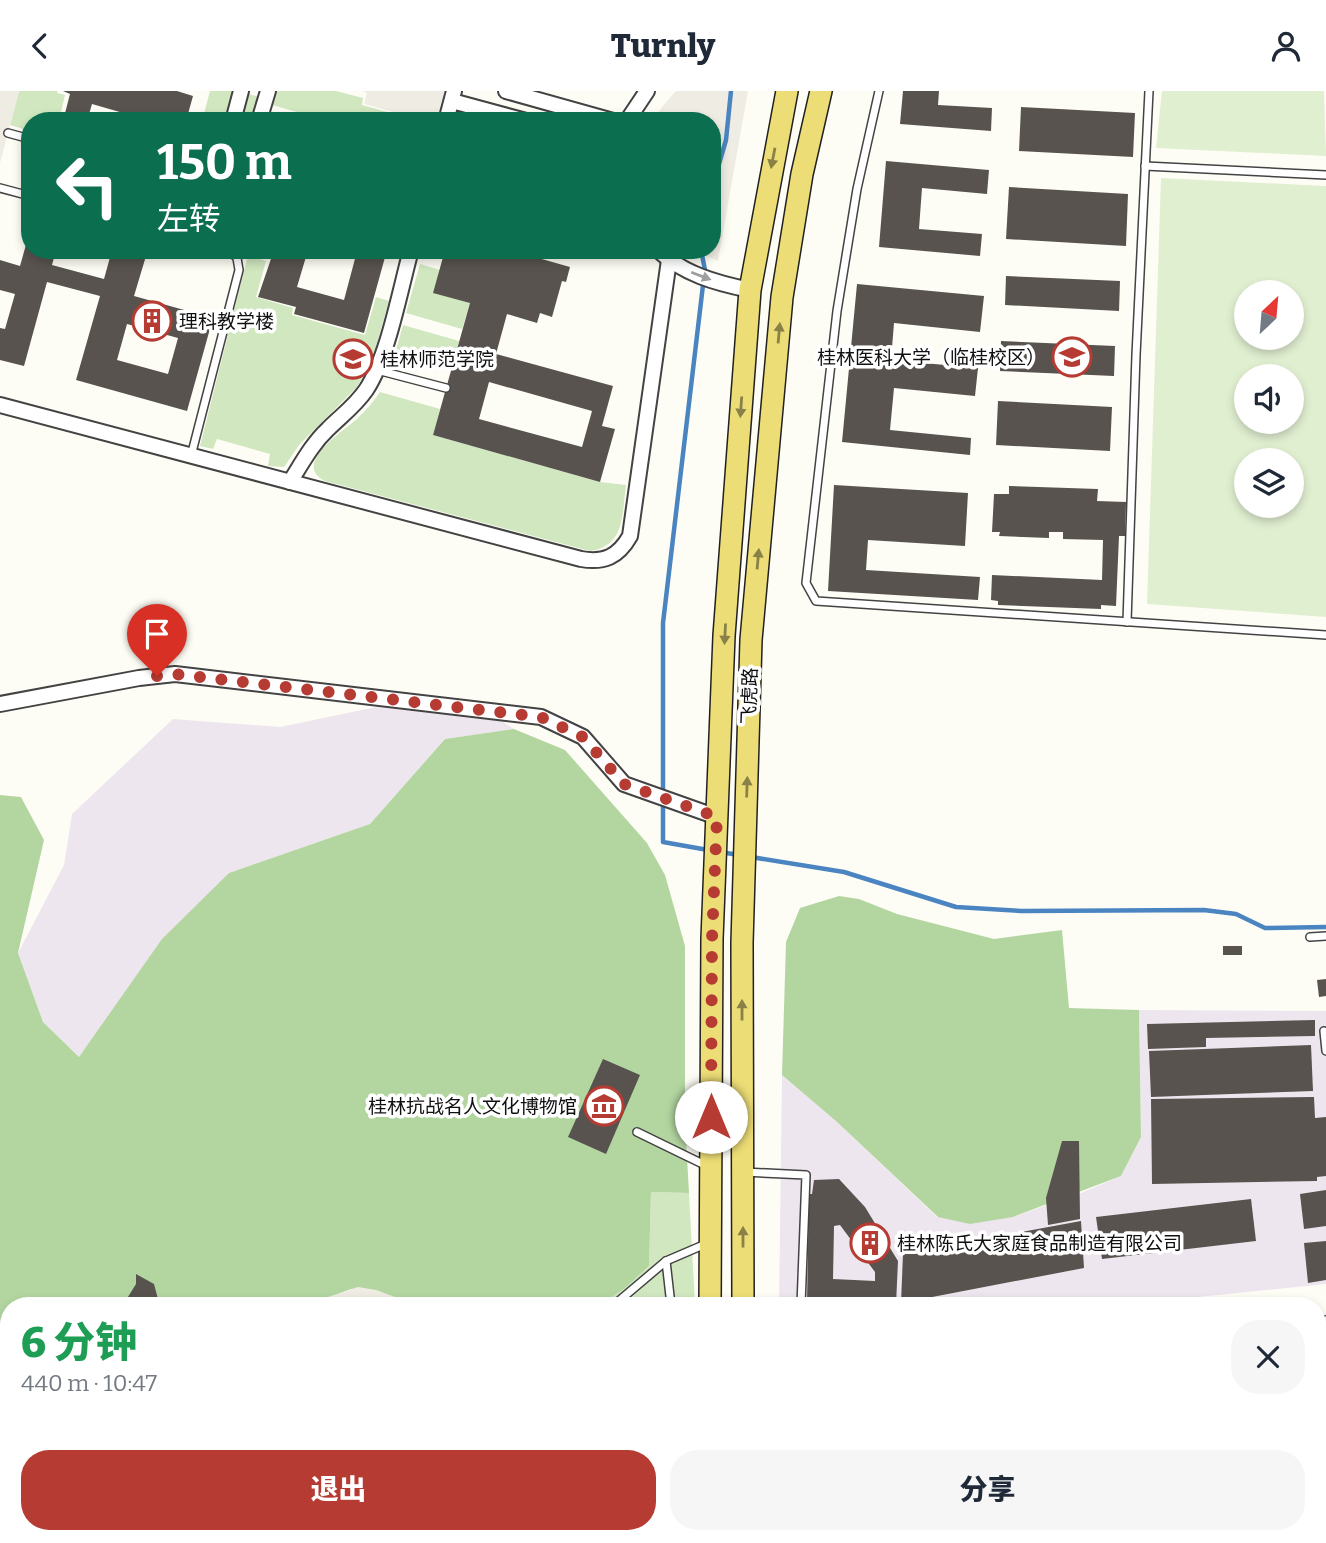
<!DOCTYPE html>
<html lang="zh">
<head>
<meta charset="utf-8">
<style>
  :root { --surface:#fff; --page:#f6f6f7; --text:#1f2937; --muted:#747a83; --accent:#b63b33 }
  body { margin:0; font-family:Bitter,"Noto Sans SC",serif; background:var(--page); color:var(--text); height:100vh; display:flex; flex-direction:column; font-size:26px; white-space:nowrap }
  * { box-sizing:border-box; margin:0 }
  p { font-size:23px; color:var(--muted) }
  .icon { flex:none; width:38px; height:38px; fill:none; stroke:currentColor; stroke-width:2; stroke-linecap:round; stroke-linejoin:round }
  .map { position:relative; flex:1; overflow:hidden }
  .details { position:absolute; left:0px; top:1206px; width:1326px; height:247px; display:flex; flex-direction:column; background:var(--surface); border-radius:28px 28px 0 0; box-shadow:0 4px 10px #0003 }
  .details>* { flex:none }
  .top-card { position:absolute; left:21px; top:21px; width:700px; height:147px; border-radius:28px; box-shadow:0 4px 10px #0003; background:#0b6e4f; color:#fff; overflow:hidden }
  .needle { width:46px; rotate:26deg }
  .tools { position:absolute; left:1234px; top:189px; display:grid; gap:14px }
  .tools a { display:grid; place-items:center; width:70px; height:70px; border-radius:50%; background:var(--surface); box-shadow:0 4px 10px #0003; font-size:35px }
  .pin { position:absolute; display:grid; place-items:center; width:60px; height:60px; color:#fff; margin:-72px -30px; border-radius:50% 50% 50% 0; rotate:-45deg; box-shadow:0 0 7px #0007 }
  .pin .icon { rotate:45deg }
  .me { position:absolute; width:77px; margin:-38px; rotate:0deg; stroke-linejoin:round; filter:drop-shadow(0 0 5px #0008) }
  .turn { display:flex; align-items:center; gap:24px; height:147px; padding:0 21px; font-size:32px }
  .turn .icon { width:91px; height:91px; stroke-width:2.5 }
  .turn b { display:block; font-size:49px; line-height:60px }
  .round { display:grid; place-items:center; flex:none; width:74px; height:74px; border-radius:28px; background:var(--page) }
  .headline { display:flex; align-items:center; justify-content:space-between; height:119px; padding:0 21px }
  h1 { font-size:42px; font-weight:800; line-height:52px; color:#1e9e55 }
  .primary-button { display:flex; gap:14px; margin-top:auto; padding:14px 21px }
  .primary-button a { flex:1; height:80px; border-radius:28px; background:var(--accent); color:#fff; font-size:28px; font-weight:800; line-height:80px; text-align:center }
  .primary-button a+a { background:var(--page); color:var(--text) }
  header { display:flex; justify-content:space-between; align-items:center; height:91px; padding:0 21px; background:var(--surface); font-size:32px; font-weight:800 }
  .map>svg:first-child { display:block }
  .industrial { fill:#eee6ee }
  .green { fill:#d0e7c0 }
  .forest { fill:#b3d6a1 }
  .pitch { fill:#e1efd1; fill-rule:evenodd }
  .plaza { fill:#efede3 }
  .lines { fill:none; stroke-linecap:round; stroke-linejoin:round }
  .stream { stroke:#4a85c2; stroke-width:4.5 }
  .building { fill:#58534e; fill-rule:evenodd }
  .lane-casing { stroke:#434343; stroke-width:10 }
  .street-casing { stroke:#434343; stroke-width:18 }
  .primary-casing { stroke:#212121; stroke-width:24 }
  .lane { stroke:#fff; stroke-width:7 }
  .street { stroke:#fff; stroke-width:14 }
  .primary { stroke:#eddd76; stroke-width:21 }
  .oneway { fill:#8a8148 }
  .oneway2 { fill:#9f9f9f }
  .route { stroke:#b63b33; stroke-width:12; stroke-dasharray:0 21.6 }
  .labels { text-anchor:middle; stroke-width:7; stroke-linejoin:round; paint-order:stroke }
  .poi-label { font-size:19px; fill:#101010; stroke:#fff; text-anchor:start }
  .street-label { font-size:19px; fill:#101010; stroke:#fff }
</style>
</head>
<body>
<header><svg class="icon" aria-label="back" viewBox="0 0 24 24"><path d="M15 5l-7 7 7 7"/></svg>Turnly<svg class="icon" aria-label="person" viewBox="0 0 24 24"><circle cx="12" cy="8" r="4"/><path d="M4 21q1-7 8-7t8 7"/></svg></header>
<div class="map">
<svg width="1326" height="1452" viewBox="0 0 1326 1452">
  <rect width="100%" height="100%" fill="#fefdf5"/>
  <g class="industrial">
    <polygon points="376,616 502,630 514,638 445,648 370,733 229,782 104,933 79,966 43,931 18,862 64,774 72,723 173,628 280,636"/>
    <polygon points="1139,919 1326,920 1326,1193 1119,1214 779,1214 782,984 837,1031 937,1126 1013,1126 1081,1102 1121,1085 1141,1046"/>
  </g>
  <g class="green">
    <polygon points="19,0 58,0 57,2 65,4 59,30 30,30 30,40 10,34"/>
    <polygon points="210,0 234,0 226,30 202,30"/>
    <polygon points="276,0 336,0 363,7 362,14 420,30 329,30 272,14"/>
    <polygon points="249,3 260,6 254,29 242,26"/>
    <polygon points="248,164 266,170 256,206 293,217 292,224 365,244 376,206 389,210 371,272 356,297 299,354 284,376 268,375 270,363 217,348 213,358 200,355"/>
    <polygon points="420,173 440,179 470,212 462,238 406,222"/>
    <polygon points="403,234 459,250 451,279 395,263"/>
    <path d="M380 301 440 318 433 344 600 391 626 394C622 424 625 455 590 460L325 390C290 372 346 339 359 326 367 318 374 310 380 301Z"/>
    <polygon points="651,1101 689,1102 695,1214 600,1214 624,1198 649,1175"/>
    <polygon points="180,1444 686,1444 685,1452 176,1452"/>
  </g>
  <g class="forest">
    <polygon points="514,638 565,659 647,752 665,784 685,855 685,1030 689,1102 651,1101 649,1175 624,1198 600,1214 429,1214 351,1198 311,1214 9,1214 9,1444 180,1444 176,1452 0,1452 0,704 21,706 44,749 18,862 43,931 79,966 162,848 229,782 370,733 445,648"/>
    <polygon points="839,805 859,808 897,823 994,848 1062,839 1069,917 1139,919 1141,1046 1121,1085 1013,1126 970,1133 938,1126 837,1031 782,984 786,851 800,817"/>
  </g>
  <g class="pitch">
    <polygon points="1162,0 1324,0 1326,65 1156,57"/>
    <path d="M1161 87 1326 95V526L1147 513ZM1246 201H1292V247H1246ZM1292 285V331H1246V285ZM1246 369H1292V415H1246Z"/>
  </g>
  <g class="plaza">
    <polygon points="0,0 19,0 0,72"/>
    <polygon points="362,0 446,0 438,30 427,30 364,13 367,2"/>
    <polygon points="676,0 748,0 718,170 693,159 712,159 712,30 653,30 662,16"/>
    <polygon points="358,1196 376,1199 406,1210 403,1214 368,1214 368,1210 364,1208 360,1210 359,1214 351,1214 346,1209 341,1214 311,1214 322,1208"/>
  </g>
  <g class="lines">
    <g class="stream">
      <polyline points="712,97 726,49 731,0"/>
      <polyline points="701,159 705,179"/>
      <polyline points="663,702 663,532 703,194"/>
      <polyline points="663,711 663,751 708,759"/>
      <polyline points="720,761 739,764"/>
      <polyline points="751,766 844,781 956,816 1022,820 1204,819 1236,823 1265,837 1326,836"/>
    </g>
  </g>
  <g class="building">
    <polygon points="63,0 177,0 193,5 186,30 151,30 92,13 87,30 63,30 70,3"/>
    <polygon points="903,0 939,0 938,14 992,17 991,40 900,33"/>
    <polygon points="1021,16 1135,22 1133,66 1019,60"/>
    <polygon points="886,70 989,79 987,103 922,97 919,138 982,143 980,165 879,156"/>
    <polygon points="1009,96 1128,103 1126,155 1006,148"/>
    <path d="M29 143 30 159H56L52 174 104 188 112 159H126L146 165 134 205 213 227 187 320 76 289 100 205 47 191 24 275 0 269V237L5 238 15 203 0 199V169L20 175ZM127 233 178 247 168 283 117 269Z"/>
    <polygon points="274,159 308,159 297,196 344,209 356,164 343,159 387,159 364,242 294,223 296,216 258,206"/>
    <path d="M445 159H510L570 176 566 191 562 190 552 226 540 222 537 232 507 223 496 263 613 295 602 335 615 338 600 391 433 344 470 212 433 202ZM489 291 592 320 582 356 479 328Z"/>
    <polygon points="1006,185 1120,190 1119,220 1005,214"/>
    <polygon points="857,193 984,205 980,241 894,232 891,269 978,277 975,305 894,297 890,339 971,347 970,364 842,351"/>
    <polygon points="1001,250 1115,255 1114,285 1000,280"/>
    <polygon points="998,310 1112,316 1110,360 996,354"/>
    <polygon points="834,394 968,402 965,455 868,449 866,479 980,486 978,509 828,500"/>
    <polygon points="1009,395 1098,398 1097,410 1126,411 1125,445 1119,445 1116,515 1101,514 1101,518 998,514 998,510 991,509 992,484 1102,489 1103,449 1063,448 1063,441 1049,441 1049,447 999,445 1000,441 992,441 994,403 1009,403"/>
    <rect x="1223" y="855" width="19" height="9"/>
    <polygon points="1326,888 1326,905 1319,906 1317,889"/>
    <polygon points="1315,929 1315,945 1206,947 1206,956 1148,958 1147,933"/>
    <polygon points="1311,954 1313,1000 1151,1006 1149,960"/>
    <polygon points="603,968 640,984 606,1063 568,1046"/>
    <polygon points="1314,1006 1315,1027 1326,1026 1326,1085 1317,1086 1317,1090 1152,1093 1151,1008"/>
    <polygon points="1062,1050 1079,1050 1080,1128 1048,1134 1046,1107"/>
    <path d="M839 1088 865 1116 898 1170 896 1214H812L813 1212H807L809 1103H812L814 1089ZM840 1134 875 1181V1190L833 1188 834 1135Z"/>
    <polygon points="1326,1099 1326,1135 1304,1138 1300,1103"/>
    <polygon points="1251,1108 1256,1150 1102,1168 1096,1126"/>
    <polygon points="1081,1130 1084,1177 901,1212 903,1163"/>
    <polygon points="1326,1150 1326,1189 1308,1192 1304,1152"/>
    <polygon points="136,1183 154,1193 158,1208 123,1214 136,1193"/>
    <polygon points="1326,1274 1326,1299 1318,1300 1318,1275"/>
    <polygon points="1326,1386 1326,1437 1318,1438 1318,1387"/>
    <polygon points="905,1444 1262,1444 1262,1445 1213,1452 890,1452 889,1446"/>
  </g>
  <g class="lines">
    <g class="lane-casing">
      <g id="lane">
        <polyline points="879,0 857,98 837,220 806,492 816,510 1326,544"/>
        <polyline points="8,42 30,48"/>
        <polyline points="1145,75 1326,84"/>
        <polyline points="0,97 30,105"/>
        <polyline points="273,159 274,160"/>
        <polyline points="440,159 445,161"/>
        <polyline points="377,279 446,297"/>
        <polyline points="191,365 239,179 237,167 229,159"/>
        <polyline points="1127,531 1136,264 1149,0"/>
        <polyline points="1310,846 1326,845"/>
        <polyline points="1324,940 1326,960"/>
        <polyline points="637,1041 709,1076"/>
        <polyline points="744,1081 806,1084 801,1214"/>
        <polyline points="666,1170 671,1214"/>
        <polyline points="614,1214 666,1170 708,1152"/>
        <polyline points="1318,1236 1326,1229"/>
        <polyline points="555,1444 561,1452"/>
        <polyline points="646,1444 648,1452"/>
        <polyline points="813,1444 839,1444"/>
        <polyline points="296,1452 301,1444"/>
        <polyline points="1300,1452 1326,1448"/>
      </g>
    </g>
    <g class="street-casing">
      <g id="street">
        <polyline points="506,0 613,30"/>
        <polyline points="452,10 526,30"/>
        <polyline points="233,30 241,0"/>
        <polyline points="259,30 268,0"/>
        <polyline points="446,30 454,0"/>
        <polyline points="627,30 647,0"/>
        <path d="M658 159C683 183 716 192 750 199"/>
        <path d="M0 314 581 468C604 472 618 466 630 445L669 169"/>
        <path d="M290 391C302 372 312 353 328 338 342 324 355 315 366 299 388 266 400 199 411 159"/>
        <polyline points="0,613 139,587 175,583 541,626 583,646 624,693 717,726"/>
      </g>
    </g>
    <g class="primary-casing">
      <g id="primary">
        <polyline points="710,1214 712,848 724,545 750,199 787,0"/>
        <polyline points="743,1214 742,852 751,549 782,206 802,83 821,0"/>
        <polyline points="712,1444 712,1452"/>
        <polyline points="745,1444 745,1452"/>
      </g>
    </g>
    <use href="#lane" class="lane"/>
    <use href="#street" class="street"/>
    <use href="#primary" class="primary"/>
  </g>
  <defs><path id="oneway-solid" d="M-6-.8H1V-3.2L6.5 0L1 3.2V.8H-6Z" transform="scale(1.75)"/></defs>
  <g class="oneway">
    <use href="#oneway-solid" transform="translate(773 67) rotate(101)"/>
    <use href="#oneway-solid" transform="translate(779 242) rotate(-85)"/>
    <use href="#oneway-solid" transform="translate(741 316) rotate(94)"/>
    <use href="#oneway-solid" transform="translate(758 468) rotate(-85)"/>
    <use href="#oneway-solid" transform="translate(725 543) rotate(93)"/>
    <use href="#oneway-solid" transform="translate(747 696) rotate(-88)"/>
    <use href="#oneway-solid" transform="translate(742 919) rotate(-90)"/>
    <use href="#oneway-solid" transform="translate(743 1146) rotate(-90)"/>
  </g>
  <use class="oneway2" href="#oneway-solid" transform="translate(701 185) rotate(21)"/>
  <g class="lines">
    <polyline class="route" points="157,585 175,583 541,626 583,646 624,693 717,726 712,848 711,1026"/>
  </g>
  <defs>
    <g id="building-ring" transform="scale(2.0125)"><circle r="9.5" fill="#fff" stroke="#b63b33" stroke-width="1.5"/><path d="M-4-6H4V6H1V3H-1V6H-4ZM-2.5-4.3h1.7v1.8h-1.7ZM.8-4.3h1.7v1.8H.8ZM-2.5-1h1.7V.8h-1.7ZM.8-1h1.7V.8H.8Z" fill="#b63b33"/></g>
    <g id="university-ring" transform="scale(2.0125)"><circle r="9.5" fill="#fff" stroke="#b63b33" stroke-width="1.5"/><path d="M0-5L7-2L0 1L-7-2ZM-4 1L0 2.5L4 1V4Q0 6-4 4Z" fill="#b63b33"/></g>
    <g id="museum-ring" transform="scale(2.0125)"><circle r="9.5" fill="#fff" stroke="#b63b33" stroke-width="1.5"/><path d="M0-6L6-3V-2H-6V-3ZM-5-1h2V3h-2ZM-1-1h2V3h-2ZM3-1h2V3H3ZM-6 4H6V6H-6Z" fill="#b63b33"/></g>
  </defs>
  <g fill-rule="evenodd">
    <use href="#building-ring" x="152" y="230"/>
    <use href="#university-ring" x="1072" y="266"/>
    <use href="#university-ring" x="353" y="268"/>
    <use href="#museum-ring" x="604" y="1015"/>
    <use href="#building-ring" x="870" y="1152"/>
  </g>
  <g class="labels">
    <g class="poi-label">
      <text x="179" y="237">理科教学楼</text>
      <text x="1045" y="273" text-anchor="end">桂林医科大学（临桂校区）</text>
      <text x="380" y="275">桂林师范学院</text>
      <text x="577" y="1022" text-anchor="end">桂林抗战名人文化博物馆</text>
      <text x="897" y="1159">桂林陈氏大家庭食品制造有限公司</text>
    </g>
    <g class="street-label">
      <text transform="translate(749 605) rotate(-88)" y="7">飞虎路</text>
    </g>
  </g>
</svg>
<div class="tools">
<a><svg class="needle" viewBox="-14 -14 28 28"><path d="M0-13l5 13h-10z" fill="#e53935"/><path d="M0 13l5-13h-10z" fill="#747a83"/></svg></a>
<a><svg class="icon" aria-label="sound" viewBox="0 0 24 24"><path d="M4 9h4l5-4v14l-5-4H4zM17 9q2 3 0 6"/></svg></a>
<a><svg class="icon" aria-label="layers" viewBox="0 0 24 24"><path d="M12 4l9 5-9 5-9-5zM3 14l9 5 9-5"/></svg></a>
</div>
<div class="pin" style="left:157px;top:585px;background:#d93025"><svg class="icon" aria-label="arrive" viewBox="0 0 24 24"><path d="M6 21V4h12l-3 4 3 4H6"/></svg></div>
<svg class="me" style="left:711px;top:1026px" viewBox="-20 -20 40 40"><circle r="19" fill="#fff"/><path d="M0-13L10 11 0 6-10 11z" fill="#b63b33"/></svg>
<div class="top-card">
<div class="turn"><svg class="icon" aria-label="left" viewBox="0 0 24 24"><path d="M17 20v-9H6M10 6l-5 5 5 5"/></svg><div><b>150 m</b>左转</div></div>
</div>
<section class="details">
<div class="headline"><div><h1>6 分钟</h1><p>440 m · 10:47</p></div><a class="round"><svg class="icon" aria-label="close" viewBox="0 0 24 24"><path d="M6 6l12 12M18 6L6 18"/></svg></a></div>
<div class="primary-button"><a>退出</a><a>分享</a></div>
</section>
</div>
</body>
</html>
